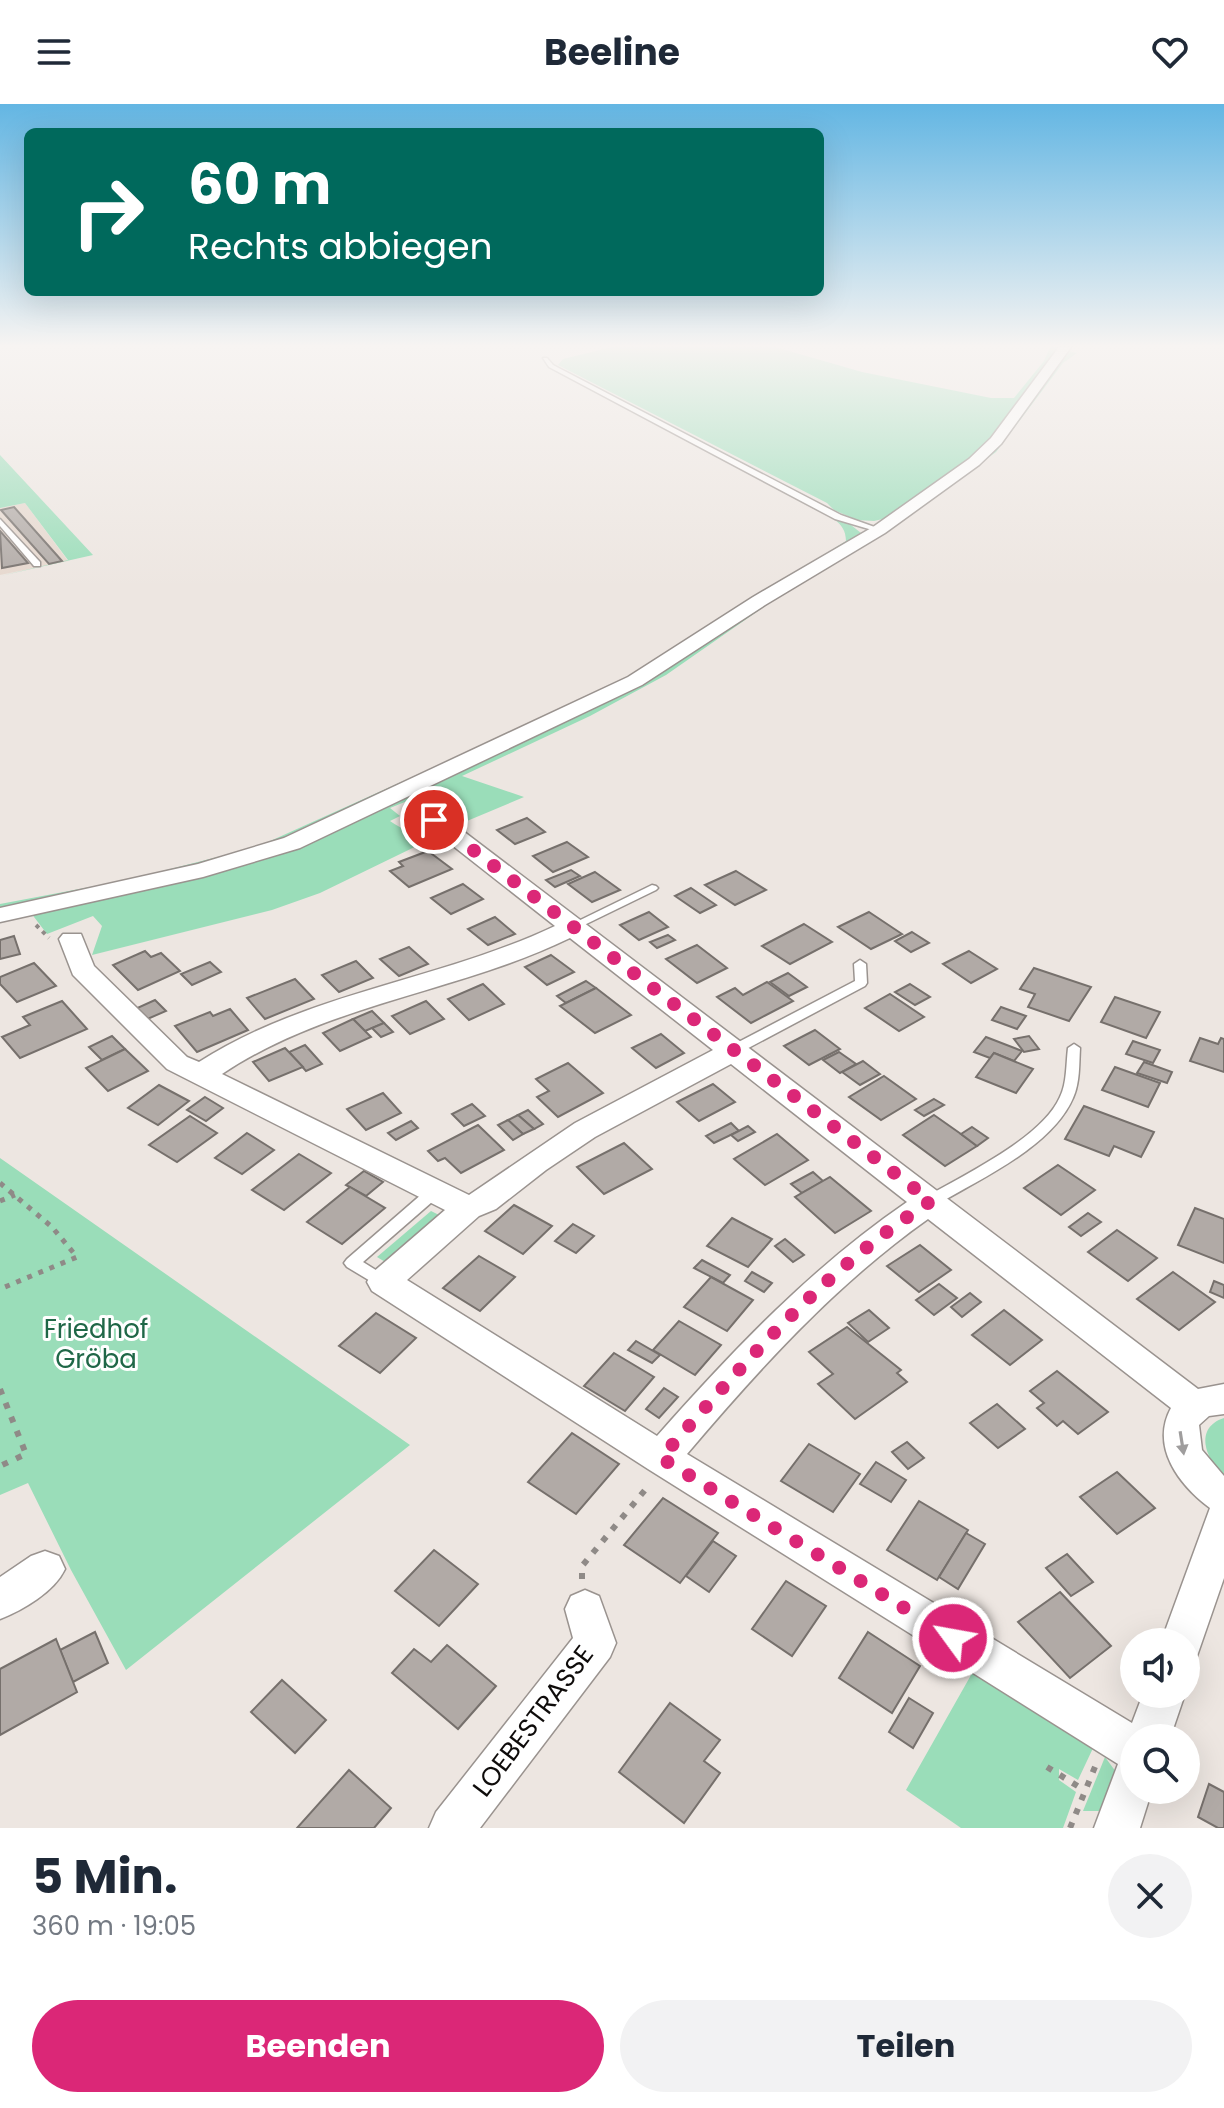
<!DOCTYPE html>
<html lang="de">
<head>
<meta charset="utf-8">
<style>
  :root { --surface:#fff; --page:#f2f2f3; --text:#1f2937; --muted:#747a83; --accent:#db2777 }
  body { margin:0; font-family:Poppins,sans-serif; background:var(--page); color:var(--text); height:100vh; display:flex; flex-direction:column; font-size:30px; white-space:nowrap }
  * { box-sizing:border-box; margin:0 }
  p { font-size:26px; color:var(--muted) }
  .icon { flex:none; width:44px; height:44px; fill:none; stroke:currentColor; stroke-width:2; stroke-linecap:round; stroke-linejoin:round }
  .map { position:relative; height:1724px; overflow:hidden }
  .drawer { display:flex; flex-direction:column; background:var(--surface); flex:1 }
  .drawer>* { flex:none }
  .top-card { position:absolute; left:24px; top:24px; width:800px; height:168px; border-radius:12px; box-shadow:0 8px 32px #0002; background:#00695c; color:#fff; overflow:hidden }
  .buttons { position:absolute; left:1120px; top:1524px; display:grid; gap:16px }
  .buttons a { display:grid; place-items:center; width:80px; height:80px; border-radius:50%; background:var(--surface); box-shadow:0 8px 32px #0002; font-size:40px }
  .pin { position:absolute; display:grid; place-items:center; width:68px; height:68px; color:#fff; margin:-34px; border:4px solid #fff; border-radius:50%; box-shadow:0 2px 8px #0007 }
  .me { position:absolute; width:88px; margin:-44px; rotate:302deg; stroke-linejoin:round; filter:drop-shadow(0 0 6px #0008) }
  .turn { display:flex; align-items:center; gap:28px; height:168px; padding:0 32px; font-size:36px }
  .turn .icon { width:104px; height:104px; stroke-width:2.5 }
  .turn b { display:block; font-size:56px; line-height:68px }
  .round { display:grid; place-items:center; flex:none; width:84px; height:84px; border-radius:42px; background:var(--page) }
  .headline { display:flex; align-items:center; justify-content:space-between; height:136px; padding:0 32px }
  h1 { font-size:48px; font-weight:700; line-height:60px }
  .action { display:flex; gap:16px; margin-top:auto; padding:16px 32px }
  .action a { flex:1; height:92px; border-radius:48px; background:var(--accent); color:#fff; font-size:32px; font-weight:700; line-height:92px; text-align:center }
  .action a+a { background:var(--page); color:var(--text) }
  header { display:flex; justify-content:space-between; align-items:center; height:104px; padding:0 32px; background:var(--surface); font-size:36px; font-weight:700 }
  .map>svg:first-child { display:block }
  .built { fill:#e6d8ce }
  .green { fill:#9addb9 }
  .building { fill:#b1aaa6; stroke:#76706c; stroke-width:2 }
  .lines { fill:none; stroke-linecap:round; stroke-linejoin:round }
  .lane-casing { stroke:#9a938f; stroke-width:3 }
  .street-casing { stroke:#9a938f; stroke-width:3 }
  .path-far2 { stroke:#8f8a87; stroke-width:4; stroke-dasharray:4 5; stroke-linecap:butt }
  .path-far1 { stroke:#8f8a87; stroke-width:5; stroke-dasharray:5 7; stroke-linecap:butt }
  .path { stroke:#8f8a87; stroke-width:6; stroke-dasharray:6 9; stroke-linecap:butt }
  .lane { fill:#fff; fill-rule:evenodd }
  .street { fill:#fff; fill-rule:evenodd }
  .oneway { fill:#9f9d9d }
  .route { stroke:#db2777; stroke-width:14; stroke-dasharray:0 25.2 }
  .labels { text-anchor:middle; stroke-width:6; stroke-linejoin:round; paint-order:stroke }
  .near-park-label { font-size:26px; fill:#1f6747; stroke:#fff }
  .near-street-label { font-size:26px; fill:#0e0b0a; stroke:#fff }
</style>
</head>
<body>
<header><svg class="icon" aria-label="menu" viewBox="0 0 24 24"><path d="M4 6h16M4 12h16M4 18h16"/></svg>Beeline<svg class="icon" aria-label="heart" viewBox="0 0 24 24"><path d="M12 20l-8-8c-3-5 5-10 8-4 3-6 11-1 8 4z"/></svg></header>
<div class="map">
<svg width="1224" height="1724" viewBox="0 0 1224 1724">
  <rect width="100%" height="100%" fill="#ede6e1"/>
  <polygon class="built" points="25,399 68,457 0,471 0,404"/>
  <g class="green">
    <polygon points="612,243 775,243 862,268 991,294 1014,294 1044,257 1050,243 1059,243 981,346 887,414 874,417 857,416 834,406 827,399 558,261 563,255"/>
    <polygon points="1068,247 1077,249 1063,259 996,348 886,428 768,500 666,571 590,612 462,672 524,693 467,717 422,683 614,593 922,400 1024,305"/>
    <polygon points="0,351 93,451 0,472 68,456 25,399 0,404"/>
    <path d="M810 403 851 421 861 429 860 433 631 575 260 746 0 806V800L127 776 257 743 601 588 649 562 846 437C846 416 826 411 810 403Z"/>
    <path d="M416 686 458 717 452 719 417 693 390 704 400 712 390 717C403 727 416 727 429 736L320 789 272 806 92 851 102 822 93 812 47 830 31 809C102 795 177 783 247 760 305 740 360 712 416 686Z"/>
    <polygon points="0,1054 410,1341 126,1566 71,1466 28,1379 0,1391"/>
    <polygon points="431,1107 441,1112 387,1159 377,1153"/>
    <path d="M1224 1314V1372C1206 1356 1193 1324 1224 1314Z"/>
    <polygon points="975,1564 1094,1642 1078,1676 1059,1665 1059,1676 1076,1688 1063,1724 961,1724 906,1686"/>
    <polygon points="1105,1653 1116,1668 1103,1707 1083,1707"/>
  </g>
  <g class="building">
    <polygon points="14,403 62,457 49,460 1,406"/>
    <polygon points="0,427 28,459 2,464"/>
    <polygon points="527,714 545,728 515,740 497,726"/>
    <polygon points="567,738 588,753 553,768 533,752"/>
    <polygon points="428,747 452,765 409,783 390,767 403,762 399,758"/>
    <polygon points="571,766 580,772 555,783 546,776"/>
    <polygon points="736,767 766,786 735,801 705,781"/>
    <polygon points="595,768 620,786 592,798 568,780"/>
    <polygon points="463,780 483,795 451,810 431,794"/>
    <polygon points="691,784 716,801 700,809 675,792"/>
    <polygon points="649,808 668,823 639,836 620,821"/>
    <polygon points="869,808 902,830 871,845 838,823"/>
    <polygon points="495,813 515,830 488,841 468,825"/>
    <polygon points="804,820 832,838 790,860 762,842"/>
    <polygon points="912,828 929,839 911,848 895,837"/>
    <polygon points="668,831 675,836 657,844 650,838"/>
    <polygon points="14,832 20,850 0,855 0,836"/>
    <polygon points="697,841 727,864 697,879 666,855"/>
    <polygon points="409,843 428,860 399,872 380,855"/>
    <polygon points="145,847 151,853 161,849 180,867 138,886 113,861"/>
    <polygon points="969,847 997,865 971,879 943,860"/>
    <polygon points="551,851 574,868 547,881 525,863"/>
    <polygon points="356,857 373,874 339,888 322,871"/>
    <polygon points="210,858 221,868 192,881 181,870"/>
    <polygon points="34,859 56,882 17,898 0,880 0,873"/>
    <polygon points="1034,864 1091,883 1069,917 1028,903 1035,890 1020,885"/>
    <polygon points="788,869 807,883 789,892 770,878"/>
    <polygon points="295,875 314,895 265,915 247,894"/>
    <polygon points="586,877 596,884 566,899 557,892"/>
    <polygon points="767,878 793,897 751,919 717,893 735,884 743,891"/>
    <polygon points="483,880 504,900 469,916 448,895"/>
    <polygon points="910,880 930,893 915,901 895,888"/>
    <polygon points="596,884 631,911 595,929 560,902"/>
    <polygon points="890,890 924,913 899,927 865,904"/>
    <polygon points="1115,893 1160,908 1146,934 1101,918"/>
    <polygon points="155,896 166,907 145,916 135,905"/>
    <polygon points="62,897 87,925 20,954 2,933 30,921 23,913"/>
    <polygon points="426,897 444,915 410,930 392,912"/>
    <polygon points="1001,903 1026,912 1017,925 992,916"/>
    <polygon points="230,905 248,926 197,948 175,922 210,908 213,912"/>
    <polygon points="372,907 384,919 365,927 353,915"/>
    <polygon points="353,915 371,933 340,947 323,929"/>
    <polygon points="384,919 393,928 381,933 372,924"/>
    <polygon points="815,926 840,945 809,961 784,942"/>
    <polygon points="661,930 684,949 656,964 632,944"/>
    <polygon points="112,932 125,945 102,956 89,943"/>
    <polygon points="1029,932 1039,945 1024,948 1014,935"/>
    <polygon points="986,933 1022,947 1014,957 994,949 990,954 974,948"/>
    <polygon points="1200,934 1218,940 1221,934 1224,935 1224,968 1190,957"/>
    <polygon points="1133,937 1160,946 1153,959 1126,950"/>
    <polygon points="305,941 322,960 306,967 289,948"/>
    <polygon points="285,944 303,963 269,977 253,958"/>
    <polygon points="125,945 148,967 108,987 86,964"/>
    <polygon points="839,948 856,960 840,969 823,956"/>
    <polygon points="994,949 1033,965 1016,989 976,973"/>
    <polygon points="863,957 880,970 860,981 842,968"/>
    <polygon points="1144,958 1172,968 1167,979 1137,969"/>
    <polygon points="568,959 603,989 558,1013 537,993 549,987 536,975"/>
    <polygon points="1115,963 1160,979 1148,1003 1102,986"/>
    <polygon points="884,972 916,995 881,1016 849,993"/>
    <polygon points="713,980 735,998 699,1017 677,998"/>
    <polygon points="159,981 189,997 158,1021 128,1004"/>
    <polygon points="383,989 401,1009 366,1026 347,1005"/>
    <polygon points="205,993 223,1004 206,1017 187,1006"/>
    <polygon points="934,995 944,1001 924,1012 915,1006"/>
    <polygon points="472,1000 485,1012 464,1022 452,1010"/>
    <polygon points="1084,1002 1154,1028 1141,1053 1114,1042 1109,1052 1065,1035"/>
    <polygon points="528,1006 543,1020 534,1025 518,1011"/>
    <polygon points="518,1011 534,1025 523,1030 508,1016"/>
    <polygon points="934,1011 961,1030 977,1042 945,1062 903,1031"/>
    <polygon points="190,1012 217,1029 177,1058 149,1041"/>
    <polygon points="508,1016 523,1030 513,1036 498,1021"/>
    <polygon points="411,1017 418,1024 396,1036 388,1029"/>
    <polygon points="731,1019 739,1027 714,1039 706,1032"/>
    <polygon points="478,1021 504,1046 461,1069 445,1054 438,1057 428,1047"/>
    <polygon points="748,1022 755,1028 738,1037 731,1031"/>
    <polygon points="972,1023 988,1034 977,1042 961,1030"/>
    <polygon points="247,1029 274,1046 242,1070 215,1054"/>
    <polygon points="777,1030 808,1056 765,1081 734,1055"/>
    <polygon points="624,1039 652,1065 604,1090 577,1063"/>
    <polygon points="299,1050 331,1069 284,1106 252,1086"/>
    <polygon points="1058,1061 1095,1086 1061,1111 1024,1084"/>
    <polygon points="364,1067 383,1078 366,1092 346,1081"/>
    <polygon points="813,1068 823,1077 802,1089 791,1080"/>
    <polygon points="830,1073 871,1107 835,1129 795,1093"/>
    <polygon points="350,1083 385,1104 342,1140 307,1118"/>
    <polygon points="514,1101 552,1122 523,1150 485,1127"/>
    <polygon points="1195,1104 1224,1115 1224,1159 1178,1141"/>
    <polygon points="1088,1109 1101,1118 1081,1132 1069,1123"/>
    <polygon points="732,1114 772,1135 748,1163 707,1142"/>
    <polygon points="573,1120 594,1132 576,1149 555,1137"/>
    <polygon points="1117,1126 1157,1154 1128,1177 1088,1148"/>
    <polygon points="785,1135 804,1151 793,1158 775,1142"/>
    <polygon points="920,1141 951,1166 919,1188 887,1162"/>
    <polygon points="479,1152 515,1173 480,1207 443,1184"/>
    <polygon points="702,1156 730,1171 723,1179 694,1164"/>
    <polygon points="752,1168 772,1179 764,1188 745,1177"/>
    <polygon points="1173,1168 1215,1198 1179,1226 1137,1195"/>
    <polygon points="711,1173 753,1196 727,1227 684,1203"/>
    <polygon points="1214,1177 1224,1181 1224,1194 1210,1188"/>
    <polygon points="939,1180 957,1194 934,1211 916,1196"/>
    <polygon points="970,1189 981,1198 962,1213 951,1203"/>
    <polygon points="869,1206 889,1224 868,1238 848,1219"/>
    <polygon points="1004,1206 1042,1236 1010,1261 972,1231"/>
    <polygon points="376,1209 416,1234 380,1269 339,1242"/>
    <polygon points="679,1217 721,1241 695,1271 653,1246"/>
    <polygon points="847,1223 901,1266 897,1269 907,1278 855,1315 818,1280 833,1270 809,1248"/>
    <polygon points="636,1237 660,1251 652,1259 628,1246"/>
    <polygon points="614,1249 654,1273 625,1307 584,1282"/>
    <polygon points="1057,1267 1108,1308 1078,1330 1063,1317 1057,1322 1037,1304 1044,1299 1030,1287"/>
    <polygon points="664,1284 678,1293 659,1314 646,1305"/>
    <polygon points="997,1300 1025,1325 998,1344 970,1319"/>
    <polygon points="572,1329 619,1360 576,1410 528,1378"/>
    <polygon points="907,1338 924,1354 908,1365 892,1348"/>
    <polygon points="809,1340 860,1370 833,1408 781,1377"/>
    <polygon points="876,1358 906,1376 891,1398 860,1380"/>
    <polygon points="1117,1368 1155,1404 1117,1430 1080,1393"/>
    <polygon points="663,1394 718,1429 680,1479 624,1441"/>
    <polygon points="919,1397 968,1426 937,1476 887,1446"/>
    <polygon points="966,1429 985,1440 958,1485 939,1473"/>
    <polygon points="713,1437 736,1452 709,1488 686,1472"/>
    <polygon points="434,1446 478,1480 439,1522 395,1487"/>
    <polygon points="1067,1450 1093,1478 1071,1492 1046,1464"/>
    <polygon points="786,1477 826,1502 792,1552 752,1525"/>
    <polygon points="1060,1488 1111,1542 1070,1574 1018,1518"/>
    <polygon points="95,1528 108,1559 73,1578 60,1546"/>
    <polygon points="868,1528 920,1562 892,1609 839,1574"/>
    <polygon points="56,1535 77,1588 0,1631 0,1565"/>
    <polygon points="447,1541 496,1582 458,1625 392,1569 414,1545 431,1558"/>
    <polygon points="282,1576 326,1616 295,1649 251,1608"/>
    <polygon points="909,1594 933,1609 913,1644 889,1628"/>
    <polygon points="670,1599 720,1636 704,1657 720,1669 684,1719 619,1668"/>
    <polygon points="349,1666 391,1704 374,1724 297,1724"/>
    <polygon points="1209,1680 1224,1688 1224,1724 1218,1724 1198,1713"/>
  </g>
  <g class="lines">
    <g class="lane-casing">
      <g id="lane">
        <polygon points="543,254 547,254 553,261 841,411 883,426 879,428 835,415 549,263"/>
        <polygon points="0,415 40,458 40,462 34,462 0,422"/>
        <polygon points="652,781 656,782 658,784 656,786 576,825 572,826 566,823"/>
        <polygon points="860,856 866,860 867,879 865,882 737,950 727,950 726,947 727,944 855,877 854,860"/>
        <path d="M1074 940 1080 944C1079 960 1080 979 1073 994 1052 1043 980 1075 936 1101L931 1102 926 1101 924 1097 926 1093C964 1071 1042 1034 1060 993 1067 979 1066 960 1068 944Z"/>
        <polygon points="435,1082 440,1083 442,1087 440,1091 363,1158 387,1173 390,1177 387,1181 382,1183 377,1181 347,1163 344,1159 347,1155 430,1083"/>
      </g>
    </g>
    <g class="street-casing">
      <g id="street">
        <polygon points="1059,243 1071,243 1001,340 979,361 885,429 765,501 642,581 300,744 203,773 0,818 0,804 198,760 284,734 628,573 753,493 873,423 969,355 991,334"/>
        <path d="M434 709 442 711 1198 1285 1224 1280V1310L1209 1312 1199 1321 1202 1346 1224 1372V1474L1197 1552 1186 1556V1538H1161L1210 1404C1179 1381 1150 1343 1171 1304L928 1115C836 1180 760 1264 687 1350L1132 1619 1143 1590H1185L1170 1634H1134V1686H1152L1140 1724H1094L1118 1660 648 1365 372 1187 367 1178 372 1169 445 1106 167 965 73 871 59 835 63 830H81L94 862 187 953 199 958C308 888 439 877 555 822L429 723 408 722 405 717 408 712ZM570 834 713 946 575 1019 469 1091 222 970C328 899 457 889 570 834ZM731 960 907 1098C812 1163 733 1246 657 1332L407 1176 479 1112 496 1105 546 1066 595 1033Z"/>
        <path d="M45 1447 59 1452 65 1465C54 1488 23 1506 0 1515V1473L31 1452Z"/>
        <polygon points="585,1486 599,1492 616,1539 610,1553 480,1724 429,1724 436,1708 573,1534 565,1505 571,1492"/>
      </g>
    </g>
    <polyline class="path-far2" points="36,821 49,834"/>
    <g class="path-far1">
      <polyline points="0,1079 52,1123 77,1153 0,1185"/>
      <polyline points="0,1097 15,1091"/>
    </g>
    <g class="path">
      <polyline points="0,1285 26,1350 0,1362"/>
      <polyline points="582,1475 582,1462 650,1380"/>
      <polyline points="1047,1663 1084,1686"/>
      <polyline points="1070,1724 1097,1658"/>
    </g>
    <use href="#lane" class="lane"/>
    <use href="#street" class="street"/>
  </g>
  <defs><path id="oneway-solid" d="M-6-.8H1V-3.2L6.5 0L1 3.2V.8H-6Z" transform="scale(2)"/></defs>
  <use class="oneway" href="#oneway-solid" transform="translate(1182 1339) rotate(81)"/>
  <linearGradient id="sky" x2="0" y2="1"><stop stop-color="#63b6e3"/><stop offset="0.5" stop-color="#f7f4f2"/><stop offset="1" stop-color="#f7f4f2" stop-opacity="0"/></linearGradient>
  <rect width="1224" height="484" fill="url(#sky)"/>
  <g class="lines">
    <path class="route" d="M434 716 931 1097C825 1165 743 1260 661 1354L953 1534"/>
  </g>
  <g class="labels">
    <g class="near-park-label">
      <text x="96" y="1234">Friedhof<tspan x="96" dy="30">Gröba</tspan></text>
    </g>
    <g class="near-street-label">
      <text transform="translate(533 1617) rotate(-53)" y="9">LOEBESTRASSE</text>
    </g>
  </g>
</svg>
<div class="buttons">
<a><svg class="icon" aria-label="sound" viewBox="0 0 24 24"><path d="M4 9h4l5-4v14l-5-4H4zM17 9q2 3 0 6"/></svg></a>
<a><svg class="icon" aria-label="search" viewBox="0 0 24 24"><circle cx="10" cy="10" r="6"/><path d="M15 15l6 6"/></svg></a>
</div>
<div class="pin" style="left:434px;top:716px;background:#d93025"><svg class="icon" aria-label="arrive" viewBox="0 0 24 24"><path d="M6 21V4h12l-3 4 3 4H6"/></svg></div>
<svg class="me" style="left:953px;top:1534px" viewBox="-20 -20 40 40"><circle r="17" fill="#db2777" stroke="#fff" stroke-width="3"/><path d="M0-11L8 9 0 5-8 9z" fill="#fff"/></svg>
<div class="top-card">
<div class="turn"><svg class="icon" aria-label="right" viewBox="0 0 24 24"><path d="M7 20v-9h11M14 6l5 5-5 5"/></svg><div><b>60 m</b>Rechts abbiegen</div></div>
</div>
</div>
<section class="drawer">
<div class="headline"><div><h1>5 Min.</h1><p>360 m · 19:05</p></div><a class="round"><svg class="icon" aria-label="close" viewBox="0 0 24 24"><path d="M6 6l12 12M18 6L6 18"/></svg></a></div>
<div class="action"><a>Beenden</a><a>Teilen</a></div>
</section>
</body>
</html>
